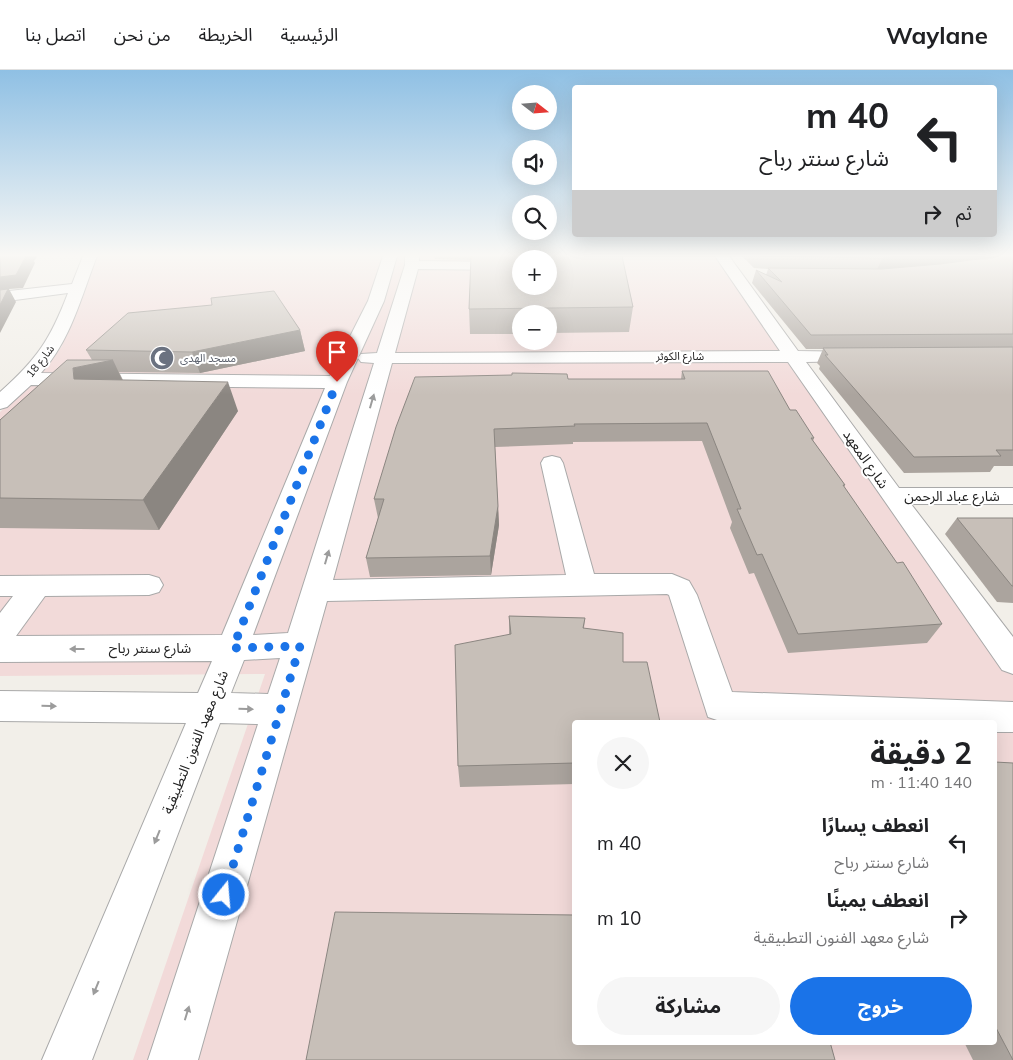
<!DOCTYPE html>
<html lang="ar">
<head>
<meta charset="utf-8">
<style>
  :root { --surface:#fff; --page:#f6f6f6; --text:#202124; --muted:#757577; --line:#e0e0e0; --accent:#1a73e8 }
  body { margin:0; font-family:Mulish,"Noto Sans Arabic",sans-serif; background:var(--page); color:var(--text); direction:rtl; height:100vh; display:flex; flex-direction:column; font-size:19px; white-space:nowrap }
  * { box-sizing:border-box; margin:0 }
  p { font-size:16px; color:var(--muted) }
  .icon { flex:none; width:28px; height:28px; fill:none; stroke:currentColor; stroke-width:2; stroke-linecap:round; stroke-linejoin:round }
  .map { position:relative; flex:1; overflow:hidden; direction:ltr }
  .side { position:absolute; left:572px; top:650px; width:425px; height:325px; display:flex; flex-direction:column; background:var(--surface); border-radius:5px; box-shadow:0 5px 20px #0002; direction:rtl }
  .side>* { flex:none }
  .hud { position:absolute; left:572px; top:15px; width:425px; height:152px; border-radius:5px; box-shadow:0 5px 20px #0002; direction:rtl; background:#fff; color:var(--text); overflow:hidden }
  .needle { width:32px; rotate:107deg }
  .tools { position:absolute; left:512px; top:15px; display:grid; gap:10px }
  .tools a { display:grid; place-items:center; width:45px; height:45px; border-radius:50%; background:var(--surface); box-shadow:0 5px 20px #0002; font-size:25px }
  .pin { position:absolute; display:grid; place-items:center; width:42px; height:42px; color:#fff; margin:-51px -21px; border-radius:50% 50% 50% 0; rotate:-45deg; box-shadow:0 0 5px #0007 }
  .pin .icon { rotate:45deg }
  .me { position:absolute; width:55px; margin:-28px; rotate:17deg; stroke-linejoin:round; filter:drop-shadow(0 0 4px #0008) }
  .turn { display:flex; align-items:center; gap:18px; height:105px; padding:0 25px; font-size:22px }
  .turn .icon { width:65px; height:65px; stroke-width:2.5 }
  .turn b { display:block; font-size:35px; line-height:42px }
  .then { display:flex; align-items:center; height:48px; padding:0 25px; background:#0003; gap:10px; font-size:19px }
  .round { display:grid; place-items:center; flex:none; width:52px; height:52px; border-radius:26px; background:var(--page) }
  .head { display:flex; align-items:center; justify-content:space-between; height:85px; padding:0 25px }
  h1 { font-size:30px; font-weight:700; line-height:38px }
  .button { display:flex; gap:10px; margin-top:auto; padding:10px 25px }
  .button a { flex:1; height:58px; border-radius:30px; background:var(--accent); color:#fff; font-size:20px; font-weight:700; line-height:58px; text-align:center }
  .button a+a { background:var(--page); color:var(--text) }
  ul { padding:0; list-style:none }
  li { display:flex; align-items:center; gap:15px; height:75px; padding:0 25px }
  li div { flex:1 }
  li b { display:block; font-size:19px }
  li em { font-style:normal }
  header { display:flex; align-items:center; gap:30px; box-sizing:border-box; height:70px; padding:0 25px; background:var(--surface); border-bottom:1px solid var(--line) }
  header strong { font-size:24px }
  nav { display:flex; gap:28px; margin-inline-start:auto; font-size:18px }
  .map>svg:first-child { display:block }
  .commercial { fill:#f2dad9; fill-rule:evenodd }
  .lines { fill:none; stroke-linecap:round; stroke-linejoin:round }
  .minor-casing { stroke:#a9a9a9; stroke-width:2 }
  .minor { fill:#fff; fill-rule:evenodd }
  .wall { fill:#aba49e }
  .shaded-wall { fill:#8b8681 }
  .building { fill:#c7bfb8; stroke:#8b8681; fill-rule:evenodd }
  .oneway { fill:#9c9c9c }
  .route { stroke:#1a73e8; stroke-width:9; stroke-dasharray:0 16.2 }
  .labels { text-anchor:middle; stroke-width:4; stroke-linejoin:round; paint-order:stroke }
  .far-street-label { font-size:11px; fill:#222; stroke:#fff }
  .far-worship-label { font-size:11px; fill:#5b616d; stroke:#fff; text-anchor:start }
  .street-label { font-size:14px; fill:#222; stroke:#fff }
</style>
</head>
<body>
<header>
<strong>Waylane</strong>
<nav><a>الرئيسية</a><a>الخريطة</a><a>من نحن</a><a>اتصل بنا</a></nav>
</header>
<div class="map">
<svg width="1013" height="990" viewBox="0 0 1013 990">
  <rect width="100%" height="100%" fill="#f2efe9"/>
  <path class="commercial" d="M96 186H716L1013 603V990H133L265 604 0 606V342L20 325 45 299 62 276ZM521 189H549V216H521ZM521 244H549V271H521ZM575 652H995V972H575Z"/>
  <g class="lines">
    <g class="minor-casing">
      <path id="minor" d="M83 186H97C81 227 71 270 41 303L330 306 368 231 383 186H397L384 231 347 312 253 565 288 563 374 293 361 292 358 288 361 284 377 283 405 195V186H419V191L521 192V200L418 199 395 283 780 281 715 186H729L798 281 863 282 866 286 863 290 857 291 806 292 899 418H1013V434H911L1013 567V604L1002 600 788 292 392 293 333 510 566 505 541 393 544 388 552 386 560 388 563 393 594 504H672L689 511 697 525 732 622 1013 632V662H995V652H762L720 651 708 647 669 525 667 524 327 531 198 990H148L258 654 220 653 92 990H42L186 653 0 651V621L198 623 212 591 0 592V543L13 526H0V506L149 505 159 508 163 515 159 522 149 525 45 526 16 566 222 565 325 318 31 315 7 337 0 339V322C37 289 50 270 68 223L0 232V222L72 214ZM280 588 268 624 231 623 244 590Z"/>
    </g>
    <use href="#minor" class="minor"/>
  </g>
  <g class="wall">
    <polygon points="434,186 622,186 633,237 629,262 549,263 549,244 521,244 521,264 470,264 469,239 471,190 435,189"/>
    <polygon points="742,186 999,186 938,195 1013,186 1013,396 994,396 990,402 904,403 819,299 820,296 817,293 823,279 806,279 752,213 756,200 766,205 768,199 754,198"/>
    <polygon points="300,260 305,281 200,303 119,302 123,310 238,341 159,460 0,458 0,350 92,290 86,280"/>
    <polygon points="682,301 790,340 814,368 813,371 845,415 844,417 897,493 942,554 927,573 788,583 754,503 749,504 730,458 732,452 702,371 573,372 573,374 495,377 499,455 491,505 370,507 366,488 378,448 374,429 568,309 681,309"/>
    <polygon points="957,448 1013,448 1013,533 997,532 945,464"/>
    <polygon points="509,546 585,548 575,652 575,714 460,717 458,696 509,565"/>
    <polygon points="995,692 1013,990 973,990 964,972 995,972"/>
  </g>
  <g class="shaded-wall">
    <polygon points="26,186 38,186 34,191 35,193 23,218 9,219 16,232 0,263 0,207"/>
    <polygon points="902,186 999,186 934,195 877,200 882,188"/>
    <polygon points="300,260 305,281 200,303 192,282"/>
    <polygon points="113,290 126,318 74,309 73,298"/>
    <polygon points="228,312 238,341 159,460 143,430"/>
    <polygon points="498,436 499,455 491,505 490,486"/>
  </g>
  <g class="building">
    <polygon points="0,186 26,186 16,205 0,207"/>
    <path d="M471 186H622L633 237 469 239ZM521 189H549V216H521Z"/>
    <polygon points="760,186 902,186 882,188"/>
    <polygon points="1002,186 1013,186 1013,264 811,265 756,200 782,212 768,198 882,199 940,194"/>
    <polygon points="8,219 0,235 0,220"/>
    <polygon points="274,221 300,260 192,282 86,280 128,243 212,235 211,228"/>
    <polygon points="1013,277 1013,380 996,380 1001,386 914,387 825,285 828,285 823,278"/>
    <polygon points="67,290 113,290 73,298 74,309 228,312 143,430 0,428 0,350"/>
    <polygon points="682,301 768,301 790,340 796,340 814,368 811,368 845,415 843,415 897,493 903,492 942,554 798,564 762,484 757,485 737,439 741,439 707,353 574,354 575,356 494,359 498,436 490,486 366,488 384,429 374,429 396,357 415,307 512,305 512,303 567,304 568,309 685,309"/>
    <polygon points="957,448 1013,448 1013,516 1012,516"/>
    <polygon points="509,546 585,548 583,558 623,563 623,592 647,592 660,652 575,652 575,693 458,696 455,575 511,564"/>
    <polygon points="995,692 1013,693 1013,990 995,956"/>
    <polygon points="335,842 575,845 575,972 830,972 835,990 306,990"/>
  </g>
  <defs><path id="oneway-solid" d="M-6-.8H1V-3.2L6.5 0L1 3.2V.8H-6Z" transform="scale(1.25)"/></defs>
  <g class="oneway">
    <use href="#oneway-solid" transform="translate(372 331) rotate(-74)"/>
    <use href="#oneway-solid" transform="translate(327 487) rotate(-74)"/>
    <use href="#oneway-solid" transform="translate(77 579) rotate(180)"/>
    <use href="#oneway-solid" transform="translate(49 636) rotate(1)"/>
    <use href="#oneway-solid" transform="translate(246 639) rotate(1)"/>
    <use href="#oneway-solid" transform="translate(157 767) rotate(112)"/>
    <use href="#oneway-solid" transform="translate(96 918) rotate(112)"/>
    <use href="#oneway-solid" transform="translate(187 943) rotate(-73)"/>
  </g>
  <linearGradient id="sky" x2="0" y2="1"><stop stop-color="#8fc0e4"/><stop offset="0.57" stop-color="#f9f8f5"/><stop offset="1" stop-color="#f9f8f5" stop-opacity="0"/></linearGradient>
  <rect width="1013" height="325" fill="url(#sky)"/>
  <g class="lines">
    <polyline class="route" points="224,825 300,576 233,578 337,312"/>
  </g>
  <defs>
    <g id="mosque-disc" transform="scale(1.25)"><circle r="9.5" fill="#6b7280" stroke="#fff"/><path d="M3.5-4.9A6 6 0 1 0 3.5 4.9A5 5 0 1 1 3.5-4.9Z" fill="#fff"/></g>
  </defs>
  <g fill-rule="evenodd">
    <use href="#mosque-disc" x="162" y="288"/>
  </g>
  <g class="labels">
    <g class="far-street-label">
      <text x="680" y="290">شارع الكوثر</text>
      <text transform="translate(40 291) rotate(-52)" y="4">شارع 18</text>
    </g>
    <g class="far-worship-label">
      <text x="180" y="292">مسجد الهدى</text>
    </g>
    <g class="street-label">
      <text transform="translate(866 389) rotate(55)" y="5">شارع المعهد</text>
      <text x="952" y="431">شارع عباد الرحمن</text>
      <text x="150" y="583">شارع سنتر رباح</text>
      <text transform="translate(195 672) rotate(-68)" y="5">شارع معهد الفنون التطبيقية</text>
    </g>
  </g>
</svg>
<div class="tools">
<a><svg class="needle" viewBox="-14 -14 28 28"><path d="M0-13l5 13h-10z" fill="#e53935"/><path d="M0 13l5-13h-10z" fill="#757577"/></svg></a>
<a><svg class="icon" aria-label="sound" viewBox="0 0 24 24"><path d="M4 9h4l5-4v14l-5-4H4zM17 9q2 3 0 6"/></svg></a>
<a><svg class="icon" aria-label="search" viewBox="0 0 24 24"><circle cx="10" cy="10" r="6"/><path d="M15 15l6 6"/></svg></a>
<a>+</a>
<a>−</a>
</div>
<div class="pin" style="left:337px;top:312px;background:#d93025"><svg class="icon" aria-label="arrive" viewBox="0 0 24 24"><path d="M6 21V4h12l-3 4 3 4H6"/></svg></div>
<svg class="me" style="left:224px;top:825px" viewBox="-20 -20 40 40"><circle r="17" fill="#1a73e8" stroke="#fff" stroke-width="3"/><path d="M0-11L8 9 0 5-8 9z" fill="#fff"/></svg>
<div class="hud">
<div class="turn"><svg class="icon" aria-label="left" viewBox="0 0 24 24"><path d="M17 20v-9H6M10 6l-5 5 5 5"/></svg><div><b>40 m</b>شارع سنتر رباح</div></div>
<div class="then">ثم<svg class="icon" aria-label="right" viewBox="0 0 24 24"><path d="M7 20v-9h11M14 6l5 5-5 5"/></svg></div>
</div>
<section class="side">
<div class="head"><div><h1>2 دقيقة</h1><p>140 m · 11:40</p></div><a class="round"><svg class="icon" aria-label="close" viewBox="0 0 24 24"><path d="M6 6l12 12M18 6L6 18"/></svg></a></div>
<ul>
<li><svg class="icon" aria-label="left" viewBox="0 0 24 24"><path d="M17 20v-9H6M10 6l-5 5 5 5"/></svg><div><b>انعطف يسارًا</b><p>شارع سنتر رباح</p></div><em>40 m</em></li>
<li><svg class="icon" aria-label="right" viewBox="0 0 24 24"><path d="M7 20v-9h11M14 6l5 5-5 5"/></svg><div><b>انعطف يمينًا</b><p>شارع معهد الفنون التطبيقية</p></div><em>10 m</em></li>
</ul>
<div class="button"><a>خروج</a><a>مشاركة</a></div>
</section>
</div>
</body>
</html>
